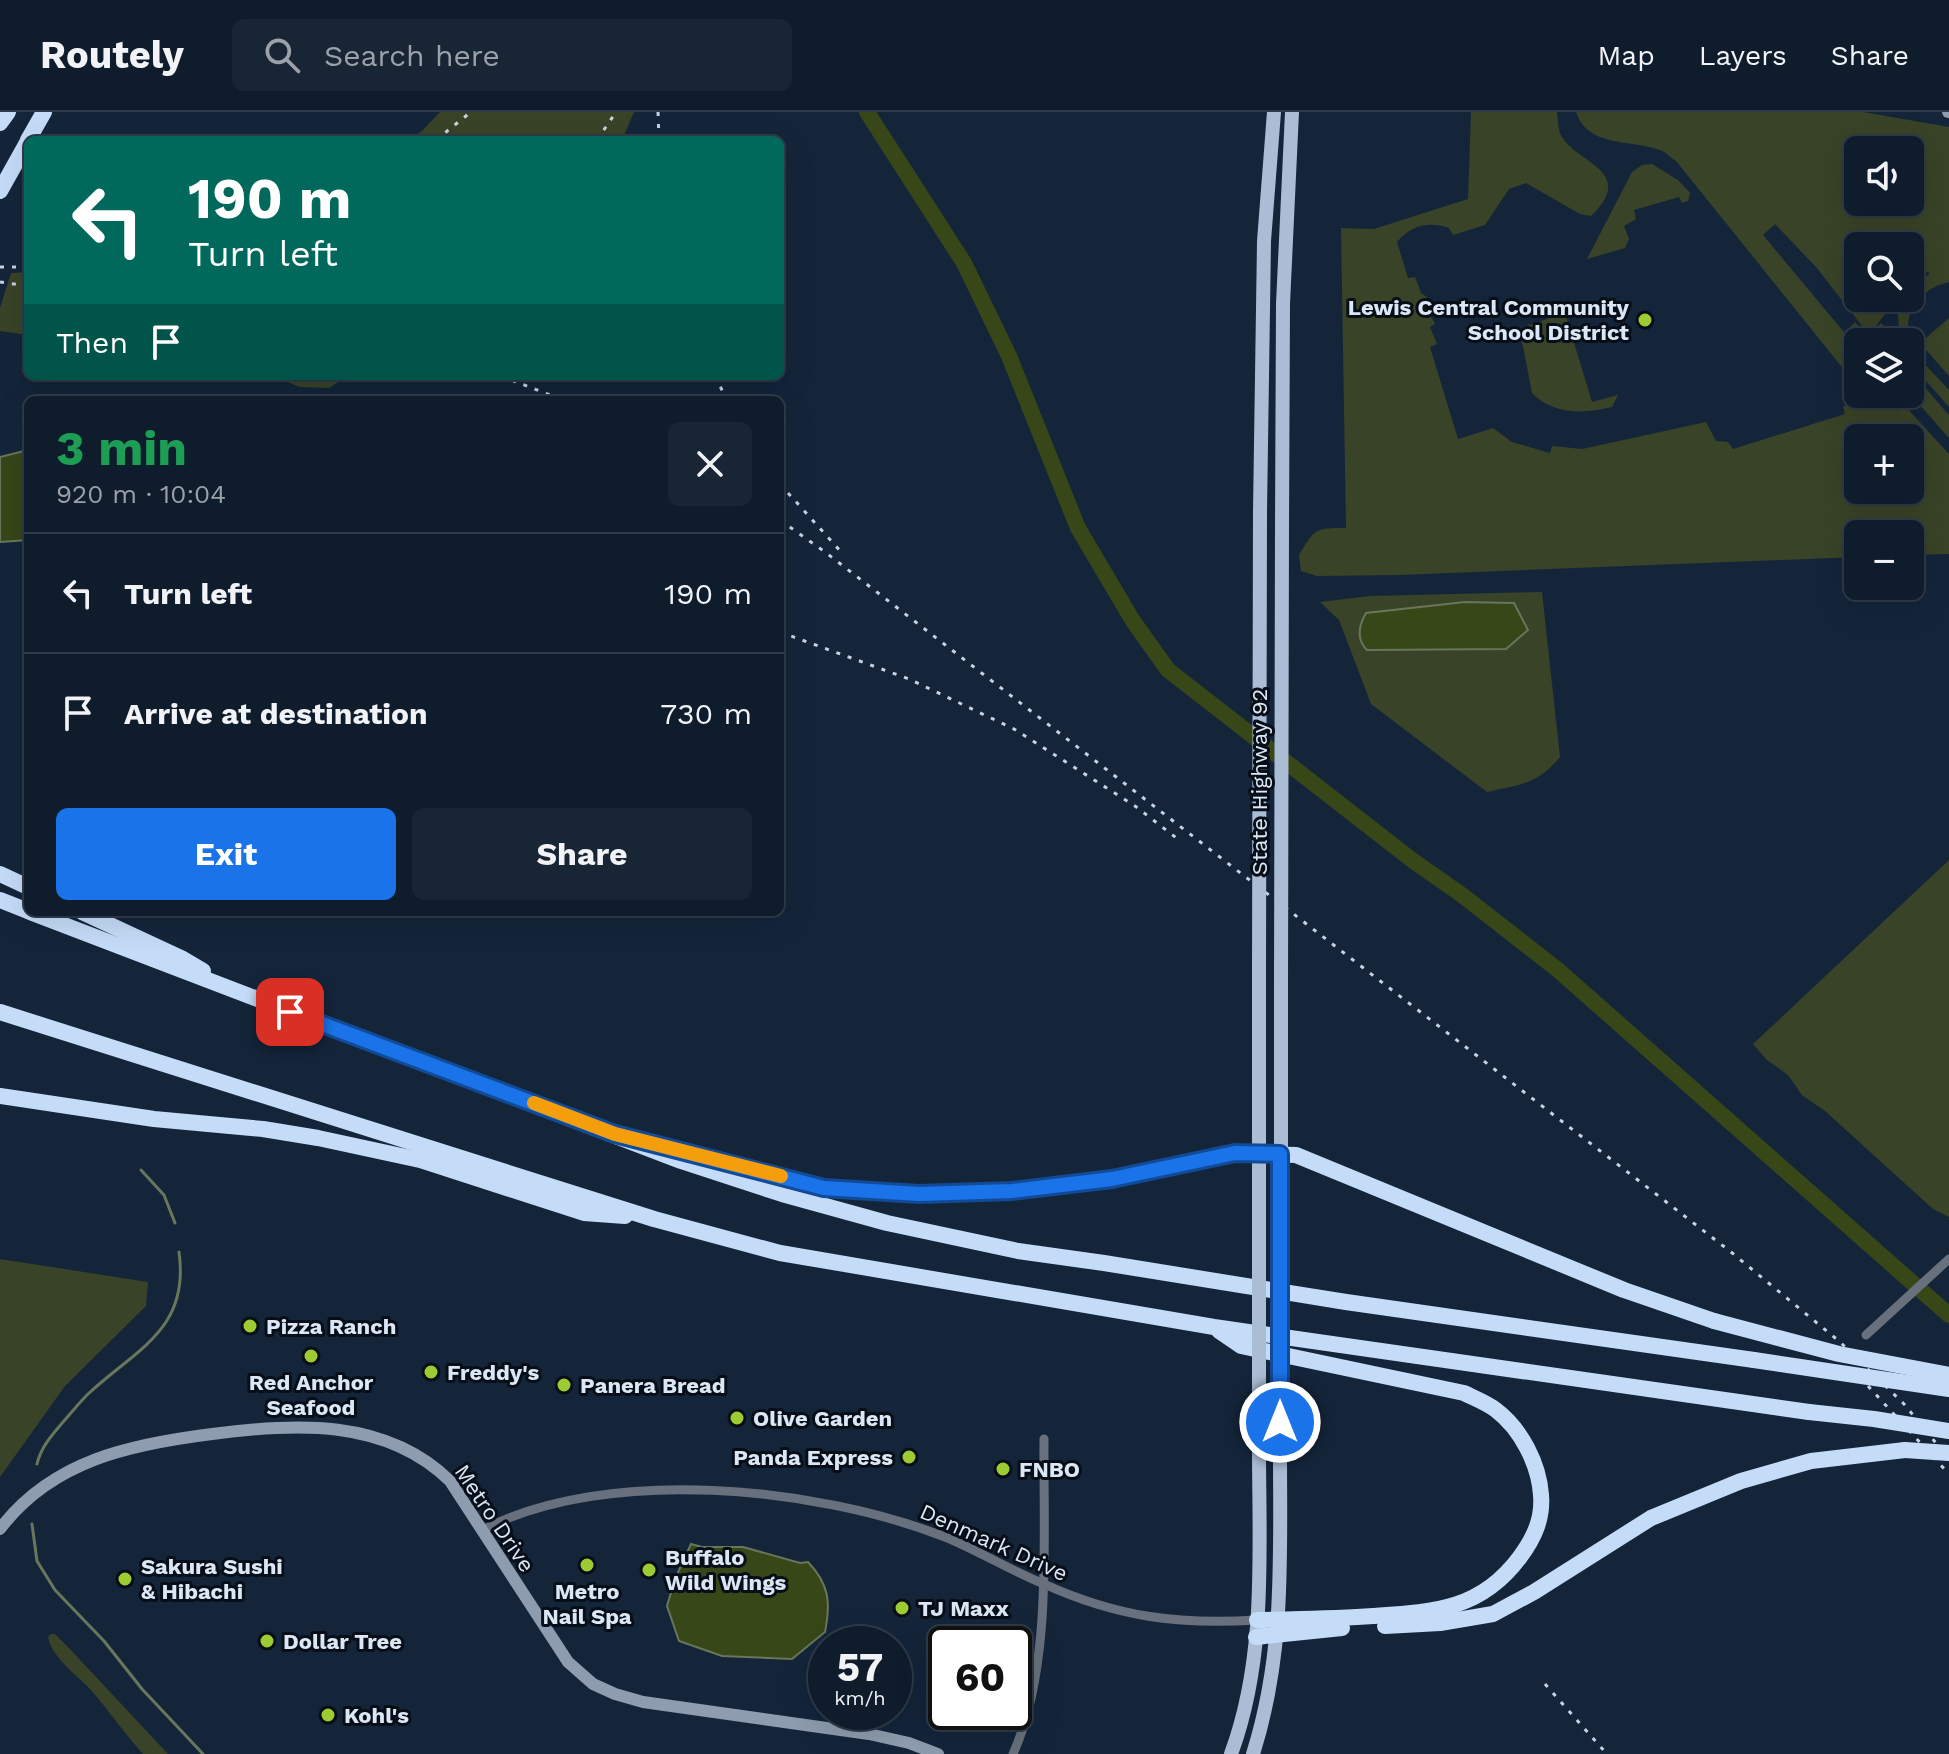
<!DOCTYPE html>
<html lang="en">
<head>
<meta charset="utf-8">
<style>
  :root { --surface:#0f1c2c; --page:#182534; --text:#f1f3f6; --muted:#9ba1a9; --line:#2f3a48; --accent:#1a73e8 }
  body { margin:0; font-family:"Work Sans",sans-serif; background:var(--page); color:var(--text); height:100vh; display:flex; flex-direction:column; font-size:30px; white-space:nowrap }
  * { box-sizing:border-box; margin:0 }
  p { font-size:26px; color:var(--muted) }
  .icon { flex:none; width:44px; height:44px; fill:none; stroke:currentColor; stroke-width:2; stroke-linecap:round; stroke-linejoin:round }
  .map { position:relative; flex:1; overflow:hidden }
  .panel { position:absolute; left:24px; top:284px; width:760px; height:520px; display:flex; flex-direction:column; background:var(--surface); border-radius:12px; box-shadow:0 8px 32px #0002,0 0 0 2px var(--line) }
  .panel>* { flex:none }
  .hud { position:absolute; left:24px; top:24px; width:760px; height:244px; border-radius:12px; box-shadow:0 8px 32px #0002,0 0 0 2px var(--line); background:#00695c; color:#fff; overflow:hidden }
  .tools { position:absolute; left:1844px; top:24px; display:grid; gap:16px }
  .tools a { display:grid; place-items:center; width:80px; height:80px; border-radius:12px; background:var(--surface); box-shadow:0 8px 32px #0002,0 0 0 2px var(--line); font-size:40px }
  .speed { position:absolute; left:808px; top:1514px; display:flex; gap:16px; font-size:40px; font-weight:700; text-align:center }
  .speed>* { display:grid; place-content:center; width:104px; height:104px; border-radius:50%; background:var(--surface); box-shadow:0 8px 32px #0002,0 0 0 2px var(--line); line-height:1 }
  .speed small { font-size:20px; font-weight:400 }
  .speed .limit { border:4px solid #111; border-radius:12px; background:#fff; color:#111 }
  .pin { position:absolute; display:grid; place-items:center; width:68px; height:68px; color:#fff; margin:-34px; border-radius:16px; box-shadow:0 4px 12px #0006 }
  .me { position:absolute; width:88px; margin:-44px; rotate:0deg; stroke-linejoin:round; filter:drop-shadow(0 0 6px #0008) }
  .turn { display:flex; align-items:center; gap:28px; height:168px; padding:0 32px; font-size:36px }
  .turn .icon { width:104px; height:104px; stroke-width:2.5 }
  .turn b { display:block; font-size:56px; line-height:68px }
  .then { display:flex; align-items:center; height:76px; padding:0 32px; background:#0003; gap:16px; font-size:30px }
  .round { display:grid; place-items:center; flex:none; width:84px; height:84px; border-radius:12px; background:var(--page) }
  .headline { display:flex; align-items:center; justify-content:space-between; height:136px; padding:0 32px }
  h1 { font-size:48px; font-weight:700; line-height:60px; color:#1e9e55 }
  .button { display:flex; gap:16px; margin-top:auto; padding:16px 32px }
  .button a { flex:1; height:92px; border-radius:12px; background:var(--accent); color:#fff; font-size:32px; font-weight:700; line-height:92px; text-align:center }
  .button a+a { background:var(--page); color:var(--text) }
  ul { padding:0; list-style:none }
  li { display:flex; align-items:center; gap:24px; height:120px; padding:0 32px; border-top:2px solid var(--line) }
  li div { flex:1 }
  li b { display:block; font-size:30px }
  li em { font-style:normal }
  header { display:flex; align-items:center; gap:48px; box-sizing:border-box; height:112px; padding:0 40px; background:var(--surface); border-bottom:2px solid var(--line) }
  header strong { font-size:38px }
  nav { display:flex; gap:44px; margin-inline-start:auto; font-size:28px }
  .search { width:560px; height:72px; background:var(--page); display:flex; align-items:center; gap:20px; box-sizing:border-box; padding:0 28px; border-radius:12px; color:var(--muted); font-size:30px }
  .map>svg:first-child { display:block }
  .green { fill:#394327; fill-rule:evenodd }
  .water { fill:#374718; stroke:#68775b; stroke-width:2 }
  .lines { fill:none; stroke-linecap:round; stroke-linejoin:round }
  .stream { stroke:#68775b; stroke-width:3 }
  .river { stroke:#374718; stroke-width:16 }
  .street { stroke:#67707c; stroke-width:9 }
  .secondary { stroke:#8d9cae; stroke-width:12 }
  .primary { stroke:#aabdd5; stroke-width:14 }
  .highway { stroke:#c5dcf8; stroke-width:16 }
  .rail { stroke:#c7d3e2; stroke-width:3; stroke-dasharray:4 8; stroke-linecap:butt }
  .primary-bridge { stroke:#aabdd5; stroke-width:14 }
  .highway-bridge { stroke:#c5dcf8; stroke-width:16 }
  .route-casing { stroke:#114b97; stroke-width:20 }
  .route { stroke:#1a73e8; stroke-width:14 }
  .slow { stroke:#f59e0b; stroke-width:14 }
  .poi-dot { fill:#9ccb32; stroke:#070e17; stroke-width:3 }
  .labels { text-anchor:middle; stroke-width:6; stroke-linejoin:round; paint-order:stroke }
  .poi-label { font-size:22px; font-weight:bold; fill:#dce7f6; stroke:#070e17; text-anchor:start }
  .street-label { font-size:22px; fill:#dce7f6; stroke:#070e17 }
</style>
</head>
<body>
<header>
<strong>Routely</strong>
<div class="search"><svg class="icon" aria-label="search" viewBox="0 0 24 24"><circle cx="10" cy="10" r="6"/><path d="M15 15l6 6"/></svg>Search here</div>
<nav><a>Map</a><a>Layers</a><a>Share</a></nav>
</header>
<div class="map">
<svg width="1949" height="1642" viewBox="0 0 1949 1642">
  <rect width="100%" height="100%" fill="#14253a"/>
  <g class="green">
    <polygon points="440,0 634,0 622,28 407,28 422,19"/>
    <path d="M1471 0H1557C1558 7 1558 19 1562 25 1578 52 1637 59 1591 104L1580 102 1526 71 1509 77 1485 113 1453 123 1449 116C1429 109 1411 113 1397 130L1408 166 1415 165 1421 181 1427 185V197L1435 212 1430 215 1437 232 1430 235 1458 327 1493 316 1512 330 1550 341 1552 334 1582 337 1706 310 1716 329 1728 330 1733 337 1845 302 1843 294 1871 293 1864 282H1883L1896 299 1904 293 1949 342V442L1910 443V422H1858V445L1399 463 1317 464 1301 459 1299 443C1315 416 1316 416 1346 416L1341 116 1374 117 1468 87ZM1858 326H1910V378H1858Z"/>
    <path d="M1576 0H1863L1949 15V170C1920 176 1899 203 1912 232 1919 250 1937 264 1949 278V295L1910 251V230H1900L1898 203 1903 187 1910 186V179L1930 161 1919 158 1910 168V134H1858V186H1897L1876 214H1862L1816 155 1775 112 1763 123 1858 237V275L1676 49C1671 46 1666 40 1660 38 1630 27 1588 36 1576 0ZM1858 38H1910V90H1858Z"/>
    <polygon points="1652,52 1678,68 1690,81 1688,89 1682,91 1679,85 1634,98 1636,107 1624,114 1629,127 1625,136 1587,147 1632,60 1642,53"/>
    <polygon points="28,160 28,223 0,219 0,196 11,161"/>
    <path d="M1565 201 1592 290 1618 283 1612 295C1585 302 1553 303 1532 281L1523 234 1517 217Z"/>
    <polygon points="1949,206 1949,264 1920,231"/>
    <polygon points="1855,210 1864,220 1873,219 1881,211 1887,217 1876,226 1859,227 1850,215"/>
    <polygon points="272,264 347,264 329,276 300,275"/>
    <polygon points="1921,271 1949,303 1949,326 1910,282"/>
    <path d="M1542 480 1560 645C1538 672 1520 673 1487 680L1371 592 1339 508 1320 490 1370 484Z"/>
    <polygon points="1949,748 1949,1105 1933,1097 1825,999 1802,983 1788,963 1766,947 1753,932"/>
    <polygon points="0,1147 148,1170 146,1194 65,1274 0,1365"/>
    <path d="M51 1522H55L67 1534 168 1642H143C125 1622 109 1599 91 1578 77 1563 52 1546 48 1525Z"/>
  </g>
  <g class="water">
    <polygon points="24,339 28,340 28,428 0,430 0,345"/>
    <path d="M1465 490 1514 491 1528 518 1506 537 1367 538C1356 527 1359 513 1366 501Z"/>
    <path d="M691 1432 702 1435H743L800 1451 808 1450C829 1472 831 1490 825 1520L792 1547 722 1544 679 1529 667 1494 675 1467Z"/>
  </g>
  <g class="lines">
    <g class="stream">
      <polyline points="141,1058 164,1083 175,1111"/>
      <path d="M37 1352C41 1335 52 1323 63 1310 71 1301 79 1291 88 1282 136 1237 190 1218 179 1140"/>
      <polyline points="32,1412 37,1449 55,1478 104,1529 142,1577 203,1642"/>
    </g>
    <polyline class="river" points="867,0 964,151 1009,244 1078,416 1133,509 1168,558 1412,748 1462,783 1558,858 1949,1203"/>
    <g class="street">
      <polyline points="1866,1223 1949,1147"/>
      <path d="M482 1418C608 1353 817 1375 945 1425 979 1439 1010 1458 1044 1472 1117 1505 1178 1513 1257 1508"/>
      <path d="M1013 1642C1053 1554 1043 1423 1044 1327"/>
    </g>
    <g class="secondary">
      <polyline points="1948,0 1949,0"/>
      <path d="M0 1417C52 1348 132 1332 212 1322 294 1311 386 1306 450 1369L568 1550 593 1572 615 1582 643 1590 869 1622 909 1631 938 1642"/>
    </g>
    <g class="primary">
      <polyline points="1260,400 1264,129 1274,0"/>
      <polyline points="1282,416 1283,192 1292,0"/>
      <polyline points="1259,1132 1259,854"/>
      <polyline points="1281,1135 1281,871"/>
      <path d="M1231 1642C1267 1545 1259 1438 1259 1337"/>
      <path d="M1253 1642C1285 1541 1280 1445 1280 1340"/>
    </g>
    <g class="highway">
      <polyline points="0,11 8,0"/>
      <polyline points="28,28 44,0"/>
      <polyline points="0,79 28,29"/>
      <polyline points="0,762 28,775"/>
      <polyline points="0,788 28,799"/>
      <polyline points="30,800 681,1049 782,1082 887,1111 1018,1139 1104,1151 1346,1190 1754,1248"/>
      <polyline points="82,800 181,846 203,859"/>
      <polyline points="0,900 654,1107 780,1141 1214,1215 1809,1300"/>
      <polyline points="0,984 154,1007 263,1017 318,1026 420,1048 584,1101 625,1104"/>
      <polyline points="667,1034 824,1076 919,1082 965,1082 1036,1077 1112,1067 1235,1041 1296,1043 1624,1178 1714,1209"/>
      <path d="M1219 1219 1241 1234 1464 1281C1474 1286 1487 1291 1496 1298 1521 1317 1539 1352 1541 1383 1543 1407 1534 1426 1520 1445 1481 1498 1434 1500 1373 1504 1334 1507 1296 1507 1257 1508"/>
      <polyline points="1385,1514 1440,1511 1493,1502 1534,1480 1651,1406 1741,1369 1811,1349 1905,1338"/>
      <polyline points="1256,1525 1342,1516"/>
    </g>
    <g class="rail">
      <polyline points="658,0 659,28"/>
      <polyline points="436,28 471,0"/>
      <polyline points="597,28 616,0"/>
      <polyline points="0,155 28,155"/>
      <polyline points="0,170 28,174"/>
      <polyline points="501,264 563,288"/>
      <polyline points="715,264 727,288"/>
      <polyline points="780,372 843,442"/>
      <polyline points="780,408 825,440 1731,1140 1840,1230 1904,1292 1949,1347"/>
      <polyline points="780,520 909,567 1014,617 1135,694 1179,728"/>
      <polyline points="1868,1274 1949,1362"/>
      <polyline points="1545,1572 1607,1642"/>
    </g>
    <g class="primary-bridge">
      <polyline points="1259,854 1260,400"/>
      <polyline points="1281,871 1282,416"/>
      <polyline points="1259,1337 1259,1132"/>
      <polyline points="1280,1340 1281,1135"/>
    </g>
    <g class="highway-bridge">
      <polyline points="1714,1209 1839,1242 1949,1263"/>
      <polyline points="1754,1248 1949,1277"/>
      <polyline points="1809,1300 1874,1307 1949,1319"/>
      <polyline points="1905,1338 1949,1341"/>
    </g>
  </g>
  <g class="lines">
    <g class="route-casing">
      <polyline id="route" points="290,900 615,1022 824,1076 919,1082 1012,1079 1112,1067 1235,1041 1280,1042 1280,1310"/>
    </g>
    <use href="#route" class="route"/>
    <polyline class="slow" points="534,991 615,1022 781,1064"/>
  </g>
  <g class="poi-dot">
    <circle cx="1645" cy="208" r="8"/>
    <circle cx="250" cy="1214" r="8"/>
    <circle cx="311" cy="1244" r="8"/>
    <circle cx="431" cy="1260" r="8"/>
    <circle cx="564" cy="1273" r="8"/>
    <circle cx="737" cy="1306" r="8"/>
    <circle cx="909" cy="1345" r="8"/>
    <circle cx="1003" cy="1357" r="8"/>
    <circle cx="587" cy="1453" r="8"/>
    <circle cx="649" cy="1458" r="8"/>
    <circle cx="125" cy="1467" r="8"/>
    <circle cx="902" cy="1496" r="8"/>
    <circle cx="267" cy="1529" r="8"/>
    <circle cx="328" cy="1603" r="8"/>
  </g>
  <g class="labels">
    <g class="poi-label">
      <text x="1629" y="203" text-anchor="end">Lewis Central Community<tspan x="1629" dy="25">School District</tspan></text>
      <text x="266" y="1222">Pizza Ranch</text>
      <text x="447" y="1268">Freddy's</text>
      <text x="311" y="1278" text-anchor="middle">Red Anchor<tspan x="311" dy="25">Seafood</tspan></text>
      <text x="580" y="1281">Panera Bread</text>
      <text x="753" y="1314">Olive Garden</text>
      <text x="893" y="1353" text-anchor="end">Panda Express</text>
      <text x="1019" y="1365">FNBO</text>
      <text x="665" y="1453">Buffalo<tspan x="665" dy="25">Wild Wings</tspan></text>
      <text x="141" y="1462">Sakura Sushi<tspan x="141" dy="25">&amp; Hibachi</tspan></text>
      <text x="587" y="1487" text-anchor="middle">Metro<tspan x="587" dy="25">Nail Spa</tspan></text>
      <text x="918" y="1504">TJ Maxx</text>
      <text x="283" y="1537">Dollar Tree</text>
      <text x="344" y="1611">Kohl's</text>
    </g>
    <g class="street-label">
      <text transform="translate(1259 670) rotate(-90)" y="8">State Highway 92</text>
      <text transform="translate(495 1406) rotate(56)" y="8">Metro Drive</text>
      <text transform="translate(994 1430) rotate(24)" y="8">Denmark Drive</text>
    </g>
  </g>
</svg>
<div class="tools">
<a><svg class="icon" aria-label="sound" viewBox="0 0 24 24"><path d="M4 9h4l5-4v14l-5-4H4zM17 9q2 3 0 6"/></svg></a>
<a><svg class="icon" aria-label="search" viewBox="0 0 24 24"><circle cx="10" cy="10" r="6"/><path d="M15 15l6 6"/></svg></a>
<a><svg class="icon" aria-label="layers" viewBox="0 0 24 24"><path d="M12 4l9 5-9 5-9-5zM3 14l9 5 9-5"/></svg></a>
<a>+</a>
<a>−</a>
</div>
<div class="speed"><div>57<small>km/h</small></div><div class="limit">60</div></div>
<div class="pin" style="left:290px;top:900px;background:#d93025"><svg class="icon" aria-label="arrive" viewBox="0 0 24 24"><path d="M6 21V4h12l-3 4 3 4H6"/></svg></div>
<svg class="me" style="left:1280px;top:1310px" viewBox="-20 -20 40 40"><circle r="17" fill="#1a73e8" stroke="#fff" stroke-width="3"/><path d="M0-11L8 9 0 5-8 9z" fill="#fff"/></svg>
<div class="hud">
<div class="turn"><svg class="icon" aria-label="left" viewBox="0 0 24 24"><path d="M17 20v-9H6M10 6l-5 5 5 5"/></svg><div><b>190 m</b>Turn left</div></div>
<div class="then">Then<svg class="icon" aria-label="arrive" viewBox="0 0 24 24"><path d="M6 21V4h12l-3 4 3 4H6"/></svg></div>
</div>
<section class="panel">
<div class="headline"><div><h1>3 min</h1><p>920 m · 10:04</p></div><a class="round"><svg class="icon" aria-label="close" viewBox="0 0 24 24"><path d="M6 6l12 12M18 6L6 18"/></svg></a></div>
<ul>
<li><svg class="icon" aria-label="left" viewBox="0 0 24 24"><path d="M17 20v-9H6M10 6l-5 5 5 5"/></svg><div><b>Turn left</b></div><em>190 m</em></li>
<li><svg class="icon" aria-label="arrive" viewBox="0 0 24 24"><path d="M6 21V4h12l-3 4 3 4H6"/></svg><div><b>Arrive at destination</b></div><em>730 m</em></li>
</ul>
<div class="button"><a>Exit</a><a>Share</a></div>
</section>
</div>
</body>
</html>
